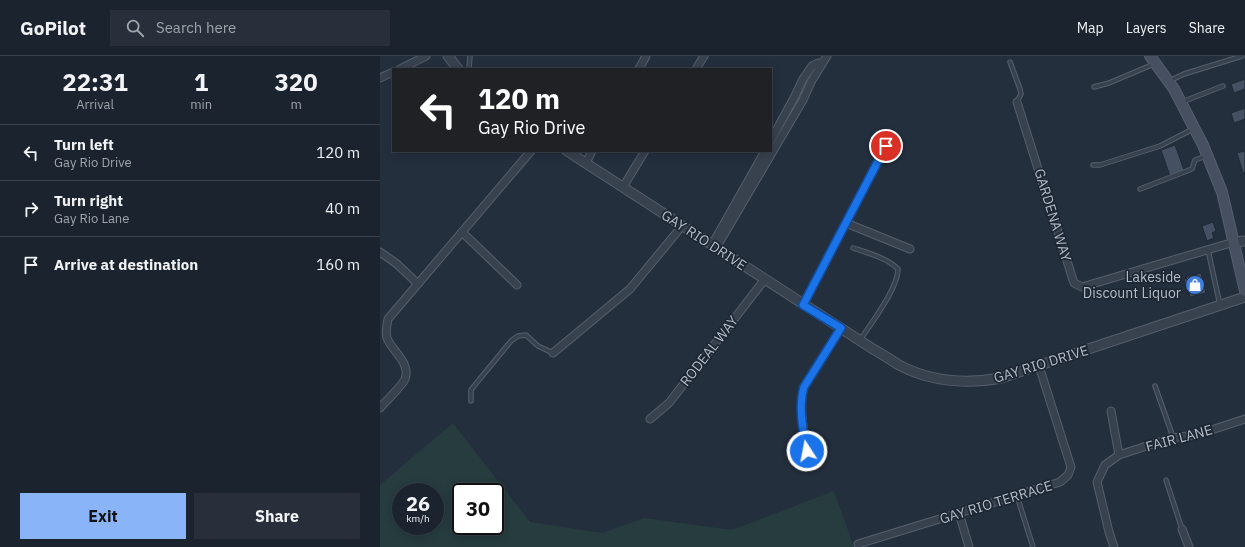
<!DOCTYPE html>
<html lang="en">
<head>
<meta charset="utf-8">
<style>
  :root { --surface:#1b232e; --page:#282f3a; --text:#f1f3f6; --muted:#a0a4aa; --line:#39404a; --accent:#8ab4f8 }
  body { margin:0; font-family:"IBM Plex Sans",sans-serif; background:var(--page); color:var(--text); height:100vh; display:flex; flex-direction:column; font-size:15px; white-space:nowrap }
  * { box-sizing:border-box; margin:0 }
  p { font-size:13px; color:var(--muted) }
  .icon { flex:none; width:22px; height:22px; fill:none; stroke:currentColor; stroke-width:2; stroke-linecap:round; stroke-linejoin:round }
  .map { position:relative; flex:1; overflow:hidden }
  .details { display:flex; flex-direction:column; background:var(--surface); width:380px }
  .details>* { flex:none }
  .hud { position:absolute; left:12px; top:12px; width:380px; height:84px; border-radius:0px; box-shadow:0 2px 10px #0003,0 0 0 1px var(--line); background:#202124; color:#fff; overflow:hidden }
  .speed { position:absolute; left:12px; top:427px; display:flex; gap:8px; font-size:20px; font-weight:700; text-align:center }
  .speed>* { display:grid; place-content:center; width:52px; height:52px; border-radius:50%; background:var(--surface); box-shadow:0 2px 10px #0003,0 0 0 1px var(--line); line-height:1 }
  .speed small { font-size:10px; font-weight:400 }
  .speed .limit { border:2px solid #111; border-radius:6px; background:#fff; color:#111 }
  .pin { position:absolute; display:grid; place-items:center; width:34px; height:34px; color:#fff; margin:-17px; border:2px solid #fff; border-radius:50%; box-shadow:0 1px 4px #0007 }
  .me { position:absolute; width:44px; margin:-22px; rotate:349deg; stroke-linejoin:round; filter:drop-shadow(0 0 3px #0008) }
  .turn { display:flex; align-items:center; gap:14px; height:84px; padding:0 20px; font-size:18px }
  .turn .icon { width:52px; height:52px; stroke-width:2.5 }
  .turn b { display:block; font-size:28px; line-height:34px }
  .eta { display:flex; justify-content:space-evenly; align-items:center; height:68px; text-align:center }
  .eta b { font-size:24px; font-weight:700; line-height:28px }
  .button { display:flex; gap:8px; margin-top:auto; padding:8px 20px }
  .button a { flex:1; height:46px; border-radius:0px; background:var(--accent); color:#111; font-size:16px; font-weight:700; line-height:46px; text-align:center }
  .button a+a { background:var(--page); color:var(--text) }
  ul { padding:0; list-style:none }
  li { display:flex; align-items:center; gap:12px; height:56px; padding:0 20px; border-top:1px solid var(--line) }
  li div { flex:1 }
  li b { display:block; font-size:15px }
  li em { font-style:normal }
  header { display:flex; align-items:center; gap:24px; box-sizing:border-box; height:56px; padding:0 20px; background:var(--surface); border-bottom:1px solid var(--line) }
  header strong { font-size:19px }
  nav { display:flex; gap:22px; margin-inline-start:auto; font-size:14px }
  .search { width:280px; height:36px; background:var(--page); display:flex; align-items:center; gap:10px; box-sizing:border-box; padding:0 14px; border-radius:0px; color:var(--muted); font-size:15px }
  main { display:flex; flex:1; min-height:0 }
  .map>svg:first-child { display:block }
  .green { fill:#263c3f; fill-rule:evenodd }
  .building { fill:#455162; stroke:#1f2835 }
  .lines { fill:none; stroke-linecap:round; stroke-linejoin:round }
  .service-casing { stroke:#565f6c; stroke-width:5.5 }
  .minor-casing { stroke:#565f6c; stroke-width:9 }
  .tertiary-casing { stroke:#565f6c; stroke-width:11 }
  .secondary-casing { stroke:#565f6c; stroke-width:12 }
  .service { stroke:#38414e; stroke-width:3.5 }
  .minor { stroke:#38414e; stroke-width:7 }
  .tertiary { stroke:#38414e; stroke-width:9 }
  .secondary { stroke:#465061; stroke-width:10 }
  .route-casing { stroke:#114b97; stroke-width:10 }
  .route { stroke:#1a73e8; stroke-width:7 }
  .labels { text-anchor:middle; stroke-width:3.5; stroke-linejoin:round; paint-order:stroke }
  .street-label { font-size:14px; fill:#b4bcc9; stroke:#1d2633 }
  .poi-label { font-size:14px; fill:#b4bcc9; stroke:#1d2633; text-anchor:end }
</style>
</head>
<body>
<header>
<strong>GoPilot</strong>
<div class="search"><svg class="icon" aria-label="search" viewBox="0 0 24 24"><circle cx="10" cy="10" r="6"/><path d="M15 15l6 6"/></svg>Search here</div>
<nav><a>Map</a><a>Layers</a><a>Share</a></nav>
</header>
<main>
<section class="details">
<div class="eta">
<div><b>22:31</b><p>Arrival</p></div>
<div><b>1</b><p>min</p></div>
<div><b>320</b><p>m</p></div>
</div>
<ul>
<li><svg class="icon" aria-label="left" viewBox="0 0 24 24"><path d="M17 20v-9H6M10 6l-5 5 5 5"/></svg><div><b>Turn left</b><p>Gay Rio Drive</p></div><em>120 m</em></li>
<li><svg class="icon" aria-label="right" viewBox="0 0 24 24"><path d="M7 20v-9h11M14 6l5 5-5 5"/></svg><div><b>Turn right</b><p>Gay Rio Lane</p></div><em>40 m</em></li>
<li><svg class="icon" aria-label="arrive" viewBox="0 0 24 24"><path d="M6 21V4h12l-3 4 3 4H6"/></svg><div><b>Arrive at destination</b></div><em>160 m</em></li>
</ul>
<div class="button"><a>Exit</a><a>Share</a></div>
</section>
<div class="map">
<svg width="865" height="491" viewBox="0 0 865 491">
  <rect width="100%" height="100%" fill="#242f3e"/>
  <path class="green" d="M73 367 150 466 222 477 264 462 352 474 454 435 474 491H0V428H1ZM21 436H55V470H21ZM81 436H115V470H81Z"/>
  <g class="building">
    <polygon points="865,23 865,33 854,37 851,28"/>
    <polygon points="865,52 865,63 854,67 851,57"/>
    <polygon points="795,89 804,114 790,120 781,94"/>
    <polygon points="865,95 865,117 863,117 857,97"/>
    <polygon points="833,166 836,175 832,177 834,182 827,185 822,170"/>
    <polygon points="821,217 826,237 810,241 809,236 807,236 804,223 807,223 806,221"/>
  </g>
  <g class="lines">
    <g class="service-casing">
      <g id="service">
        <polyline points="630,6 640,33 641,38 637,46"/>
        <polyline points="89,13 90,0"/>
        <polyline points="789,25 804,18 862,0"/>
        <polyline points="714,31 729,27 774,8"/>
        <polyline points="802,46 843,30"/>
        <polyline points="713,109 720,109 780,90 813,73"/>
        <polyline points="760,133 812,113 815,104 826,100"/>
        <path d="M473 192C488 197 507 202 518 213 518 232 491 268 480 284"/>
        <polyline points="828,194 840,249"/>
        <polyline points="775,330 793,381"/>
        <polyline points="91,345 91,334 94,330 131,285 138,280 146,279 158,290 173,297"/>
        <polyline points="786,424 802,473"/>
        <polyline points="637,440 653,491"/>
      </g>
    </g>
    <g class="minor-casing">
      <g id="minor">
        <polyline points="20,13 46,0"/>
        <polyline points="259,13 266,0"/>
        <polyline points="316,13 324,0"/>
        <polyline points="0,22 13,16"/>
        <polyline points="637,46 694,227 702,231 854,186"/>
        <polyline points="391,84 415,40 423,23 432,10 438,7 442,7"/>
        <polyline points="206,107 212,95"/>
        <polyline points="243,131 265,95"/>
        <polyline points="466,167 530,193"/>
        <polyline points="82,176 137,229"/>
        <polyline points="332,189 385,95"/>
        <polyline points="336,192 423,44 431,26 447,0"/>
        <polyline points="0,196 17,208 38,228"/>
        <polyline points="423,249 506,90"/>
        <polyline points="173,297 250,233 302,170"/>
        <path d="M0 352C6 345 22 330 25 323 31 307 12 295 7 282 5 276 7 269 8 263L151 95"/>
        <polyline points="731,355 739,399"/>
        <polyline points="270,363 289,347 385,223"/>
        <path d="M427 395C424 374 418 351 424 331L461 272"/>
        <polyline points="579,457 589,491"/>
        <polyline points="802,473 809,491"/>
        <polyline points="478,488 680,426 688,419 691,411 659,310"/>
        <polyline points="734,491 729,476 717,426 725,409 739,399 791,382 816,379 865,363"/>
      </g>
    </g>
    <g class="tertiary-casing">
      <g id="tertiary">
        <polyline points="68,0 78,13"/>
        <path d="M187 95 493 293C502 298 511 304 519 309 551 326 587 328 621 322L865 241"/>
        <polyline points="854,186 865,185"/>
      </g>
    </g>
    <g class="secondary-casing">
      <polyline id="secondary" points="770,0 794,33 823,89 842,136 865,235"/>
    </g>
    <use href="#service" class="service"/>
    <use href="#minor" class="minor"/>
    <use href="#tertiary" class="tertiary"/>
    <use href="#secondary" class="secondary"/>
  </g>
  <g class="lines">
    <g class="route-casing">
      <path id="route" d="M427 395C423 375 418 351 424 331L461 272 423 249 506 90"/>
    </g>
    <use href="#route" class="route"/>
  </g>
  <defs>
    <g id="shop-disc" transform="scale(1)"><circle r="9.5" fill="#3f7fe0" stroke="#1d2633"/><path d="M-5-2.5h2.3a2.7 3.5 0 0 1 5.4 0H5L5.5 6h-11ZM-1.5-2.5h3a1.5 2.3 0 0 0-3 0Z" fill="#fff"/></g>
  </defs>
  <g fill-rule="evenodd">
    <use href="#shop-disc" x="815" y="229"/>
  </g>
  <g class="labels">
    <g class="street-label">
      <text transform="translate(673 159) rotate(73)" y="5">GARDENA WAY</text>
      <text transform="translate(324 184) rotate(33)" y="5">GAY RIO DRIVE</text>
      <text transform="translate(329 295) rotate(-52)" y="5">RODEAL WAY</text>
      <text transform="translate(661 308) rotate(-17)" y="5">GAY RIO DRIVE</text>
      <text transform="translate(799 382) rotate(-15)" y="5">FAIR LANE</text>
      <text transform="translate(616 446) rotate(-17)" y="5">GAY RIO TERRACE</text>
    </g>
    <g class="poi-label">
      <text x="801" y="226">Lakeside<tspan x="801" dy="16">Discount Liquor</tspan></text>
    </g>
  </g>
</svg>
<div class="speed"><div>26<small>km/h</small></div><div class="limit">30</div></div>
<div class="pin" style="left:506px;top:90px;background:#d93025"><svg class="icon" aria-label="arrive" viewBox="0 0 24 24"><path d="M6 21V4h12l-3 4 3 4H6"/></svg></div>
<svg class="me" style="left:427px;top:395px" viewBox="-20 -20 40 40"><circle r="17" fill="#1a73e8" stroke="#fff" stroke-width="3"/><path d="M0-11L8 9 0 5-8 9z" fill="#fff"/></svg>
<div class="hud">
<div class="turn"><svg class="icon" aria-label="left" viewBox="0 0 24 24"><path d="M17 20v-9H6M10 6l-5 5 5 5"/></svg><div><b>120 m</b>Gay Rio Drive</div></div>
</div>
</div>
</main>
</body>
</html>
